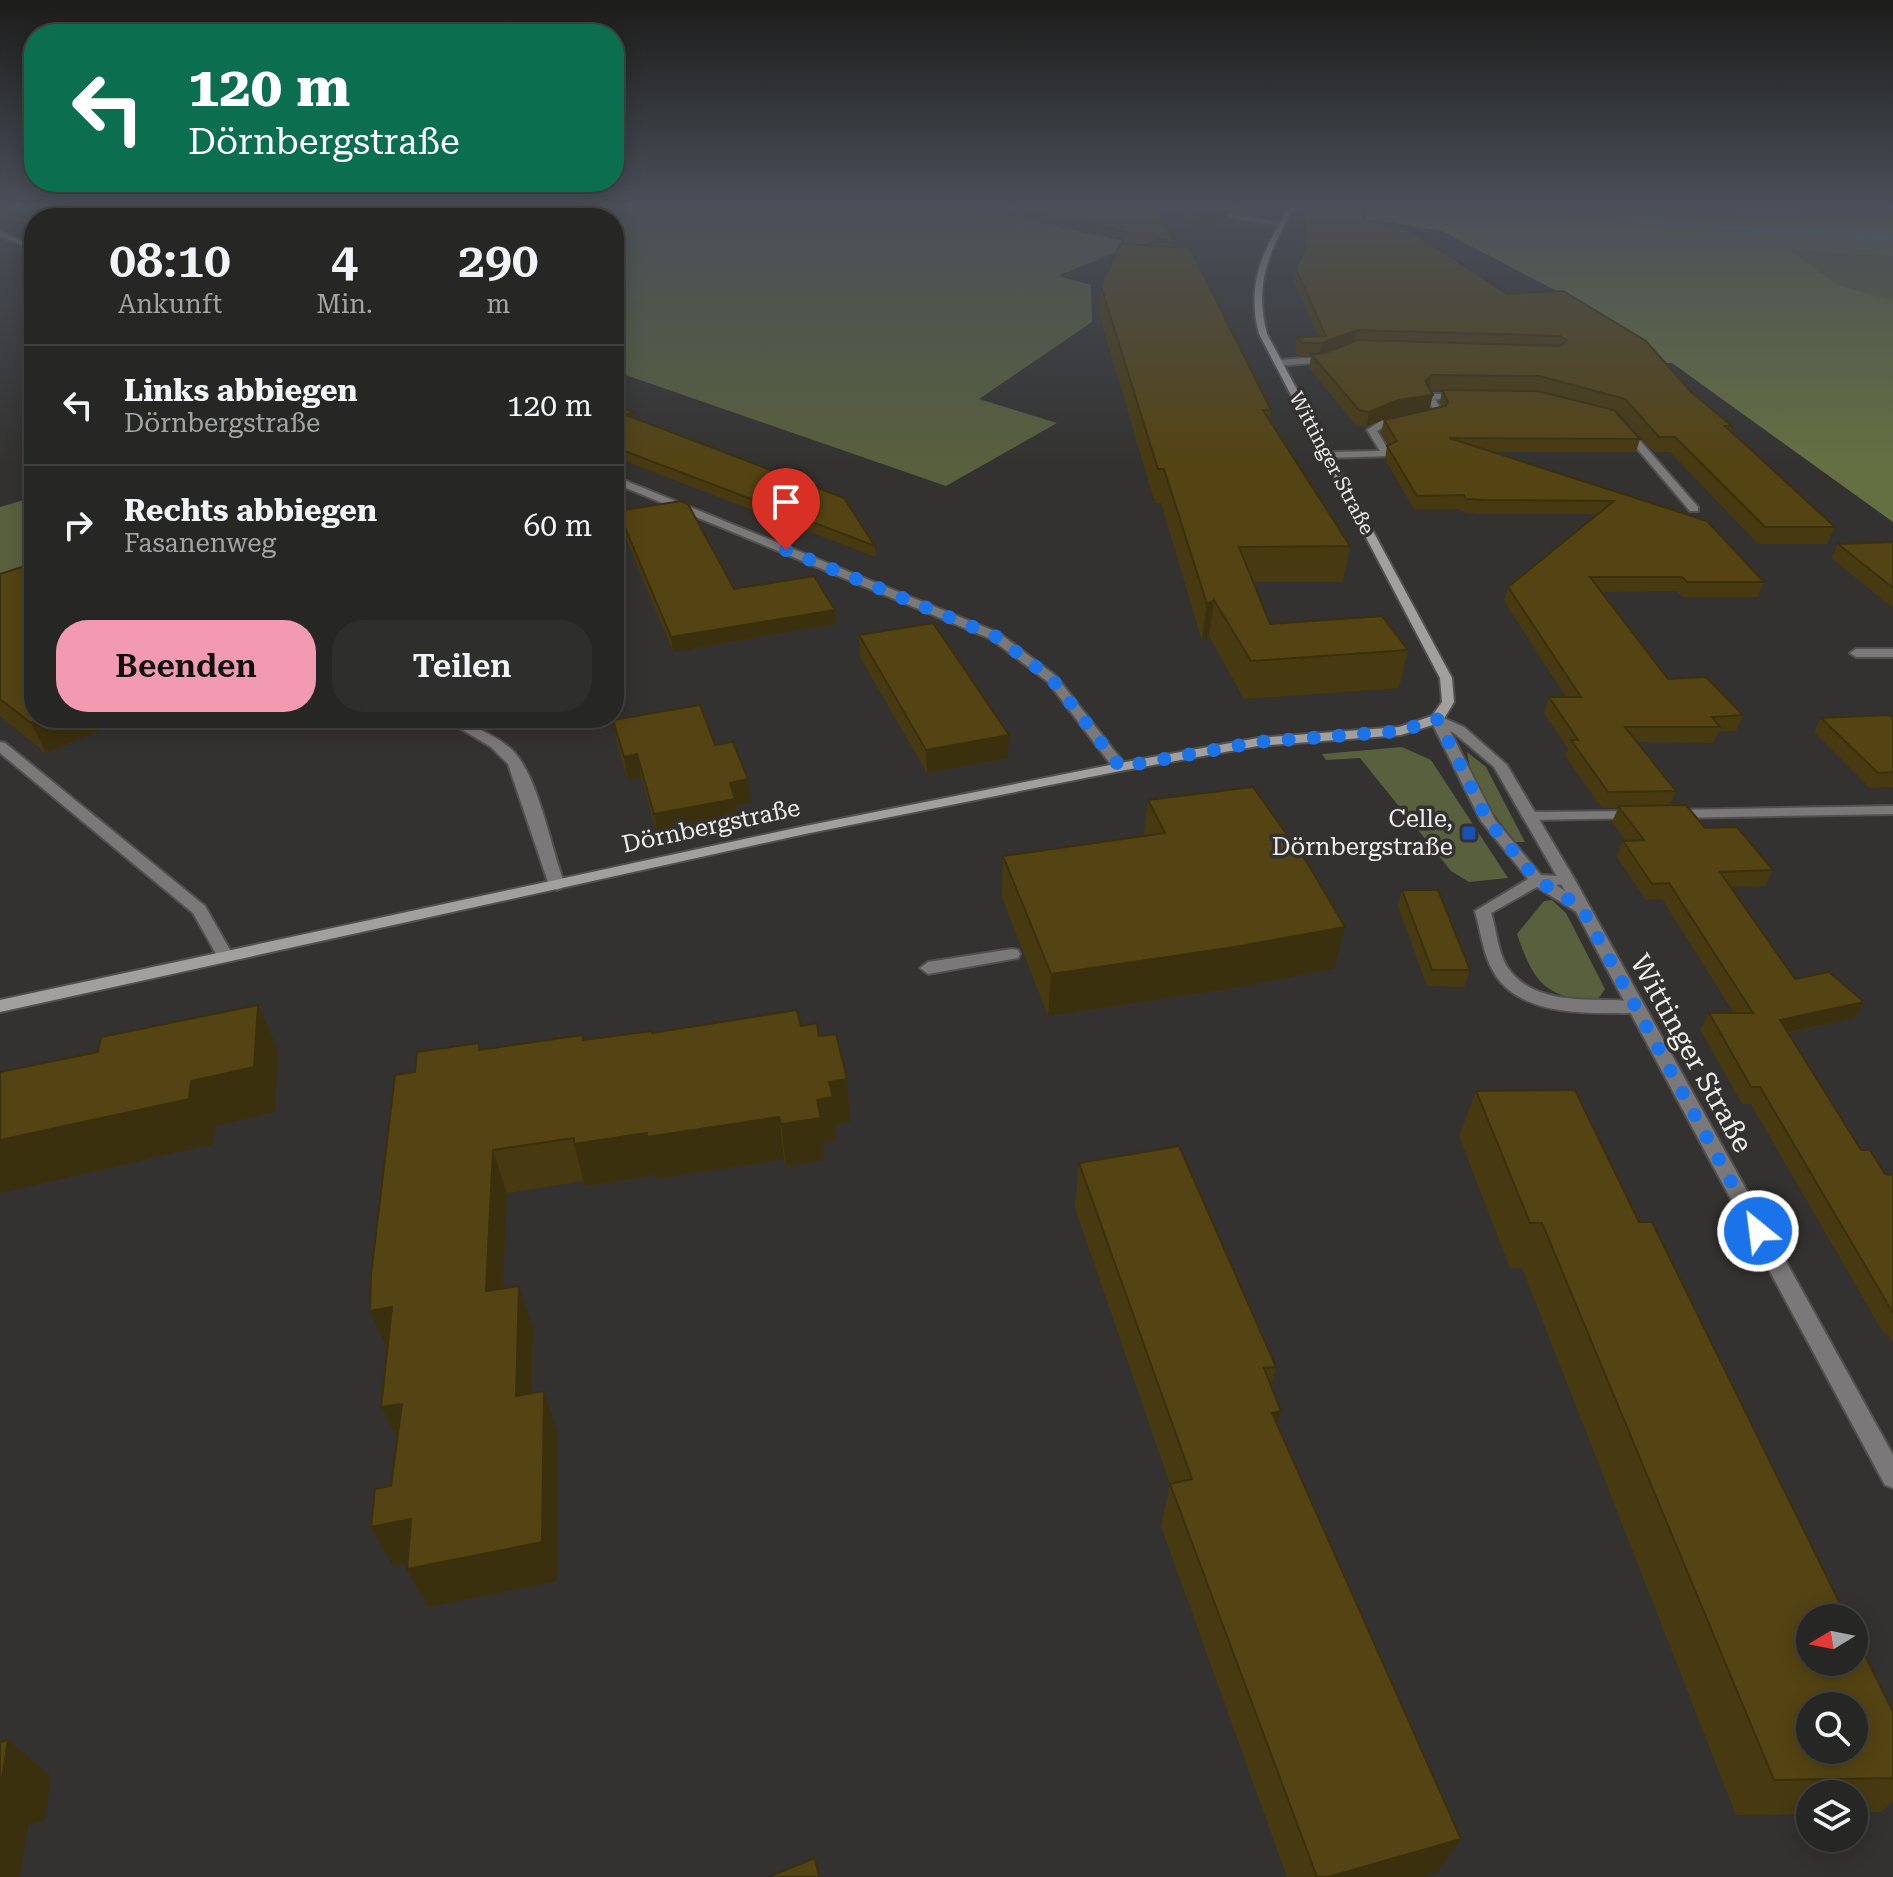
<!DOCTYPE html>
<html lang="de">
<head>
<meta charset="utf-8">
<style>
  :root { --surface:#262624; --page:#2e2e2c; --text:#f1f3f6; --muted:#a4a5a6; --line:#424341; --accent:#f19ab1 }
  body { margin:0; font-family:"Roboto Serif",serif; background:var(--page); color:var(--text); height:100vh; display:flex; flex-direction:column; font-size:30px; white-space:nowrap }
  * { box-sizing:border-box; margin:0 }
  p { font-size:26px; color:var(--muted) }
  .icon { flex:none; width:44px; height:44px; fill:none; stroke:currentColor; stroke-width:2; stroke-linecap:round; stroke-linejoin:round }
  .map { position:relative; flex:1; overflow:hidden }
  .details { position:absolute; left:24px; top:208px; width:600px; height:520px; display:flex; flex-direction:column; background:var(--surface); border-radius:32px; box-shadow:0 4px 20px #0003,0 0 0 2px var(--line) }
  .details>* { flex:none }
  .guide { position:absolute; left:24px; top:24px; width:600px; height:168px; border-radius:32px; box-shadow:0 4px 20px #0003,0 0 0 2px var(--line); background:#0b6e4f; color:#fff; overflow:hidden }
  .needle { width:52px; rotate:260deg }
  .buttons { position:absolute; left:1796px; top:1604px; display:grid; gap:16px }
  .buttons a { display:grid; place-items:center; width:72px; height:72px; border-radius:50%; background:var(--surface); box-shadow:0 4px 20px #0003,0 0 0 2px var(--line); font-size:40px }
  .pin { position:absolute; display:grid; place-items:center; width:68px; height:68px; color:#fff; margin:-82px -34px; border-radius:50% 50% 50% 0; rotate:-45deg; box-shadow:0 0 8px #0007 }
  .pin .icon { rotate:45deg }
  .me { position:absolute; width:88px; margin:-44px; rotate:331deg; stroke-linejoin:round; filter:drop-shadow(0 0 6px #0008) }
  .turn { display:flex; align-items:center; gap:28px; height:168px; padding:0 32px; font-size:36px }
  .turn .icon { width:104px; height:104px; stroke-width:2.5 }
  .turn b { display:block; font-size:56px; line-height:68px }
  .eta { display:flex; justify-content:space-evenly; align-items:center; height:136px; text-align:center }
  .eta b { font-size:48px; font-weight:600; line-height:56px }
  .button { display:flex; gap:16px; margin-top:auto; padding:16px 32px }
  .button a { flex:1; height:92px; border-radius:32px; background:var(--accent); color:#111; font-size:32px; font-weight:600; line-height:92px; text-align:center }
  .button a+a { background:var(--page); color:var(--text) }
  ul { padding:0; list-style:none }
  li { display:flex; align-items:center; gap:24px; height:120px; padding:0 32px; border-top:2px solid var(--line) }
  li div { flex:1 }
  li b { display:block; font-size:30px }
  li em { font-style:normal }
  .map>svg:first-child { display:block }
  .green { fill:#58603d }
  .forest { fill:#657042 }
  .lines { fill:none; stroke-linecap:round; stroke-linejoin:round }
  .stream { fill:#497b96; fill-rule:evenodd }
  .service-casing { stroke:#51504e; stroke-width:4 }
  .minor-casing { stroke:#51504e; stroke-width:4 }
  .tertiary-casing { stroke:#51504e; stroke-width:4 }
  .secondary-casing { stroke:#51504e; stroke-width:4 }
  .service { fill:#7a7878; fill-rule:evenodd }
  .minor { fill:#7a7878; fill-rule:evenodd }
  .tertiary { fill:#7a7878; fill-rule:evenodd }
  .secondary { fill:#a2a09f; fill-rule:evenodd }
  .wall { fill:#483a10 }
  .shaded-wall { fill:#3b300d }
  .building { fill:#544413; stroke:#3b300d; stroke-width:2; fill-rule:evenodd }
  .route { stroke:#1a73e8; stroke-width:14; stroke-dasharray:0 25.2 }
  .transit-dot { fill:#1a4fb4; stroke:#333230; stroke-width:3 }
  .labels { text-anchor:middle; stroke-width:7; stroke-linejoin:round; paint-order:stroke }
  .far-street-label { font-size:20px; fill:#efeeed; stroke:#333230 }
  .poi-label { font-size:24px; fill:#efeeed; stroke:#333230; text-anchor:end }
  .street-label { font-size:24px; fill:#efeeed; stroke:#333230 }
  .near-street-label { font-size:28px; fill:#efeeed; stroke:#333230 }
</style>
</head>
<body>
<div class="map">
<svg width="1893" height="1877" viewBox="0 0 1893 1877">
  <rect width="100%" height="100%" fill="#333230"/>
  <g class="green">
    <polygon points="493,203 949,203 1124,241 1116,252 1058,276 1091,285 1092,322 979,399 1057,423 946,486 614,371 614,218 428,218"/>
    <polygon points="1893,217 1893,302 1835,287 1785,249"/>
    <polygon points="34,497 34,580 0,592 0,507"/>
    <polygon points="1402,747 1431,760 1508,878 1469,882 1451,871 1360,758 1326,760 1322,754"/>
    <path d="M1467 752 1486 767 1525 842H1516C1495 818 1471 784 1467 752Z"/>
    <path d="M1552 900 1566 913 1605 989 1598 999C1544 1000 1533 980 1517 934L1544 901Z"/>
  </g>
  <g class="forest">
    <path d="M391 203H493C448 213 400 228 356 211Z"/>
    <polygon points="1309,203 1649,203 1661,208 1893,214 1893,256 1789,250 1838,285 1893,301 1893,522 1672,363 1589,362 1616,322 1442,231 1366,218 1367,209"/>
  </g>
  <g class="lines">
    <polygon class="stream" points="1528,203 1540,203 1665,221 1893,237 1893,241 1665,225"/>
    <g class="service-casing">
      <g id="service">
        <polygon points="1332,356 1335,357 1335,361 1278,366 1274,363 1278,360"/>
        <polygon points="1426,394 1460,394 1464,397 1460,400 1435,399 1444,414 1425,421 1420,418 1434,413"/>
        <polygon points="1402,418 1407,421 1405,423 1387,425 1377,431 1391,454 1389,456 1327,458 1322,455 1327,452 1380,451 1367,430 1382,420"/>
        <polygon points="1623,428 1629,428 1698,507 1698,511 1690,511 1623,432"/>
        <polygon points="1893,649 1893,657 1856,657 1850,653 1856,649"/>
        <path d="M1437 715 1444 719 1495 820 1541 875 1572 877 1575 880 1572 883 1556 885 1589 907 1581 912 1575 911 1537 887 1491 913C1497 931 1498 957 1511 972 1547 1016 1629 990 1643 1007L1641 1011C1631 1014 1620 1013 1610 1013 1572 1013 1520 1011 1496 976 1483 957 1481 932 1475 911L1528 879 1481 821 1430 719Z"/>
        <polygon points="0,742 5,743 205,906 234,957 232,961 220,961 193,913 0,753"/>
        <polygon points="1012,949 1018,950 1020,954 1018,958 928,974 920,968 928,962"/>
      </g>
    </g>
    <g class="minor-casing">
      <g id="minor">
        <polygon points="1151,203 1164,203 1285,224 1282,226"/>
        <polygon points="0,232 34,246 34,250 0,236"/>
        <polygon points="614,476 999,633 1056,676 1127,767 1120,771 1115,770 1048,682 991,639 614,483"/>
        <path d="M443 718C460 718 469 723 483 731 494 737 506 743 514 752 539 779 551 849 565 885L562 888 557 890 549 885 508 764 491 747Z"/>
        <polygon points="1893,806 1893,814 1675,818 1668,814 1675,810"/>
        <polygon points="1636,811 1643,815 1641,818 1529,820 1522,816 1529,812"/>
      </g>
    </g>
    <g class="tertiary-casing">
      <polygon id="tertiary" points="1437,715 1464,727 1507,765 1575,880 1893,1455 1893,1488 1885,1485 1559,880 1494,767 1454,733 1432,722 1432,716"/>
    </g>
    <g class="secondary-casing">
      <path id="secondary" d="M1291 203H1297C1271 248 1253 281 1267 334L1452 678 1454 702 1442 722 1401 735 1258 746 1120 771 805 834 0 1012V1000L805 826 1120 763 1258 738 1399 727 1432 716 1442 702 1440 678 1259 334C1245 281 1265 248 1291 203Z"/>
    </g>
    <use href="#service" class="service"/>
    <use href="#minor" class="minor"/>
    <use href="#tertiary" class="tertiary"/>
    <use href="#secondary" class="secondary"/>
  </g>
  <g class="wall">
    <polygon points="965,203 1155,203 1175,243 1175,247 1271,410 1269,420 1350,546 1343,582 1254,582 1270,624 1408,650 1399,688 1244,699 1209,636 1202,641 1161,503 1155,503 1099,314 1101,286 1124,238"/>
    <polygon points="1180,203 1242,203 1239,213 1228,211 1227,219 1196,231 1179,211"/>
    <polygon points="1303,203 1345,203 1344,209 1367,211 1365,220 1691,392 1732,426 1730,431 1835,527 1827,544 1758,544 1670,452 1654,452 1620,414 1617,413 1640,439 1636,452 1490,452 1707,521 1764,582 1758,597 1682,597 1677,591 1601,592 1668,679 1743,715 1736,731 1718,732 1713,743 1638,742 1676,791 1670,805 1773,870 1765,886 1731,887 1795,979 1854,1018 1788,1033 1861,1150 1885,1174 1893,1175 1893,1344 1887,1334 1884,1334 1751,1104 1742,1104 1700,1029 1709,1013 1734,1013 1662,899 1646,900 1617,857 1623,841 1626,841 1612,822 1618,808 1602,808 1565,756 1568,749 1544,713 1549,697 1566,697 1504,601 1508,587 1597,514 1479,514 1463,512 1460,509 1414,509 1385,459 1387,446 1389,445 1381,433 1384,420 1442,407 1440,402 1442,390 1430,390 1433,395 1429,410 1395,415 1366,427 1356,425 1309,368 1311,357 1300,357 1295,352 1297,337 1318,337 1294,282 1296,269 1303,253"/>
    <polygon points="2,211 34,218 34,236 25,232 22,225 27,224 5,217"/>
    <polygon points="614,405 634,418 875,546 876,557 614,457"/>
    <polygon points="618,511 734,589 835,624 673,652 620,524"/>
    <polygon points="1893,542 1893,608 1832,558 1838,544"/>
    <polygon points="0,574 34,718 129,718 46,753 0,716"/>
    <polygon points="859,635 1008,758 927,773 860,657"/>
    <polygon points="1821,718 1893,718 1893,787 1870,788 1814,732"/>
    <polygon points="613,720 715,745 751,803 736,805 738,822 658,837 641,777 628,780 617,743"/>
    <polygon points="1148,800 1334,969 1228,989 1048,1016 1002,897 1003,856 1144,836"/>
    <polygon points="1402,890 1470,970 1464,987 1427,986 1398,906"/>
    <polygon points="801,1026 819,1036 847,1079 850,1122 835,1124 836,1140 823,1142 824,1160 786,1167 784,1159 656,1179 656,1175 585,1186 584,1181 507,1193 503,1288 533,1328 532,1393 558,1432 557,1581 428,1607 407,1569 407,1563 393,1566 391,1486 397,1439 381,1407 415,1072 479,1043 481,1050 653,1033"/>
    <polygon points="1476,1091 1639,1222 1893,1712 1893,1802 1880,1812 1854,1813 1854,1794 1810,1794 1810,1814 1736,1815 1522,1268 1510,1268 1459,1136"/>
    <polygon points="1079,1163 1276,1367 1271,1384 1277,1425 1437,1873 1421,1877 1287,1877 1161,1526 1170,1484 1075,1208"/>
  </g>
  <g class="shaded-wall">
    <polygon points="1228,205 1227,219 1196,231 1197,217"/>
    <polygon points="1160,239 1159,246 1117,262 1118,256"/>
    <polygon points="1357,330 1354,344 1319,357 1322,343"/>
    <polygon points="1432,375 1429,390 1425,381"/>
    <polygon points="1433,395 1429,410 1395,415 1366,427 1369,412 1398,400"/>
    <polygon points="1214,600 1209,636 1202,641 1207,604"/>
    <polygon points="835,610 835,624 673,652 671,637"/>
    <polygon points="614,697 617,713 614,713"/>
    <polygon points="44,718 129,718 46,753 31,723"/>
    <polygon points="551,718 588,718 553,725"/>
    <polygon points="1009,735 1008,758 927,773 926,750"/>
    <polygon points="637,754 641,777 628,780 624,757"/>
    <polygon points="748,779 751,803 736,805 738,822 658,837 654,814 730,783"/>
    <polygon points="1345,927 1334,969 1228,989 1048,1016 1051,974"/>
    <polygon points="1864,1002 1854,1018 1771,1036 1780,1020"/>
    <polygon points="258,1005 278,1050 275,1112 215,1126 213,1144 0,1193 0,1140 191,1081"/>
    <polygon points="847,1079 850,1122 835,1124 836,1140 823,1142 824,1160 786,1167 781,1124 817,1100 829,1082"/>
    <polygon points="779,1117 784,1159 656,1179 656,1175 585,1186 574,1144 647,1133"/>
    <polygon points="493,1150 507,1193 501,1333 486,1291"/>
    <polygon points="519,1286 533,1328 531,1437 516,1396"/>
    <polygon points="392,1307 389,1352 370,1311"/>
    <polygon points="544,1391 558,1432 557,1581 428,1607 407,1569"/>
    <polygon points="402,1404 402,1448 381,1407"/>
    <polygon points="1281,1411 1268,1454 1272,1413"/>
    <polygon points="411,1519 432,1558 393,1566 371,1527"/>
    <polygon points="8,1740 51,1776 45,1820 28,1825 20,1877 0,1877 0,1786"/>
    <polygon points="1461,1839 1437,1873 1421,1877 1328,1877"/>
  </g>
  <g class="building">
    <polygon points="39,203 106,203 157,218 34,218 34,220 2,211"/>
    <polygon points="992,203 1155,203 1175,243 1160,239 1144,245 1122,244 1126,232"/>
    <polygon points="1185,203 1213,203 1228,205 1197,217"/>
    <polygon points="1215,203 1241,203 1240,207"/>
    <polygon points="1304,203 1344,203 1342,209 1367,211 1363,220 1403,226 1507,294 1563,291 1646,341 1691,392 1732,426 1725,426 1835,527 1765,527 1675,437 1659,437 1625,399 1539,376 1432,375 1425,381 1433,395 1398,400 1369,412 1359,410 1311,354 1325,353 1358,340 1560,346 1567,340 1560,336 1357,330 1322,343 1302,343 1297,337 1326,336 1296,269 1305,248"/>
    <polygon points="34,222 34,230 22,225"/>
    <polygon points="1120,244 1190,248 1271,410 1263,410 1350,546 1239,547 1270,624 1382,616 1408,650 1251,661 1214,600 1207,604 1164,469 1158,469 1101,286"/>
    <polygon points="1442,390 1537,391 1614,410 1640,439 1449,438 1707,521 1764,582 1687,582 1682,577 1590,577 1668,679 1706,677 1743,715 1712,717 1720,727 1625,727 1676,791 1608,792 1571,740 1578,740 1549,697 1581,697 1508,587 1614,501 1483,500 1466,499 1464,495 1417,496 1387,446 1397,441 1384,420 1445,406 1448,402"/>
    <polygon points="614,405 634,412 626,415 844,498 875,546 614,447"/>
    <polygon points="681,501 688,504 734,589 814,576 835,610 671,637 618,511"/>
    <polygon points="1893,542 1893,588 1838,544"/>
    <polygon points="34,563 34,718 44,718 31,723 0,699 0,574"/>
    <polygon points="933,623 1009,735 926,750 859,635"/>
    <polygon points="700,705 715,745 733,742 748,779 730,783 735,799 654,814 637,754 624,757 613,720"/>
    <polygon points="1889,715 1893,718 1893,772 1878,773 1821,718"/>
    <polygon points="1253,787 1308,864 1345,927 1235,947 1051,974 1003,856 1165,833 1148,800"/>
    <polygon points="1686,805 1705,828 1737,827 1773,870 1720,872 1795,979 1829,972 1864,1002 1780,1020 1861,1150 1870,1150 1885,1174 1893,1175 1893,1313 1760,1087 1751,1087 1709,1013 1753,1013 1669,883 1652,884 1623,841 1644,840 1618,806"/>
    <polygon points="1402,890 1438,890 1470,970 1432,970"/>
    <polygon points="258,1005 254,1067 191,1081 189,1099 0,1140 0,1072 98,1052 101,1037"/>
    <polygon points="797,1010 801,1026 817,1023 819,1036 836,1034 847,1079 829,1082 833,1097 817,1100 821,1118 781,1124 779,1117 647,1137 647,1133 574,1144 574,1138 493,1150 486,1291 519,1286 516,1396 544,1391 542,1542 407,1569 411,1519 371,1527 375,1489 391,1486 402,1404 381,1407 392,1307 370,1311 371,1275 395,1075 415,1072 417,1052 479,1043 479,1050 583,1035 583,1040 652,1031 652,1033"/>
    <path d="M1575 1090 1639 1222H1652L1847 1618H1810V1662H1854V1633L1893 1712V1778L1774 1780 1542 1223H1530L1476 1091ZM1810 1706H1854V1750H1810Z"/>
    <polygon points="1179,1146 1276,1367 1264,1368 1281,1411 1272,1413 1461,1839 1328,1877 1317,1877 1170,1484 1192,1479 1079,1163"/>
    <polygon points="8,1740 1,1785 0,1786 0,1742"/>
    <polygon points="815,1858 819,1877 768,1877"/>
  </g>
  <linearGradient id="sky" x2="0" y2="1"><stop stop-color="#1c1c1a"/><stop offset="0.44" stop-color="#4a4f59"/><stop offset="1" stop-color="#4a4f59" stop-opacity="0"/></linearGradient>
  <rect width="1893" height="465" fill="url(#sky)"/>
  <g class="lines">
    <polyline class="route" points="786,550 995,636 1052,679 1120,767 1258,742 1401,731 1437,719 1488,821 1537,880 1581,907 1758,1231"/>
  </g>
  <rect class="transit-dot" x="1461" y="825" width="16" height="16" rx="4"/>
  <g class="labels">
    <g class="far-street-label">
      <text transform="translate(1332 463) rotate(62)" y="7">Wittinger Straße</text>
    </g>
    <g class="poi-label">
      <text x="1453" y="827">Celle,<tspan x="1453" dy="28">Dörnbergstraße</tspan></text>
    </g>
    <g class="street-label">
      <text transform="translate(711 826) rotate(-12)" y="8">Dörnbergstraße</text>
    </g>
    <g class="near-street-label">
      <text transform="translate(1692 1053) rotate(61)" y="10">Wittinger Straße</text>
    </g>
  </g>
</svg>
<div class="buttons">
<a><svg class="needle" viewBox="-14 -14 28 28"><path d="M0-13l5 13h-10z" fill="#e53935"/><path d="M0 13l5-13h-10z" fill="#a4a5a6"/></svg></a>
<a><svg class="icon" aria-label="search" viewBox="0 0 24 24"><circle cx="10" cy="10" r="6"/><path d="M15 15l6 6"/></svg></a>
<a><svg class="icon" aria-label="layers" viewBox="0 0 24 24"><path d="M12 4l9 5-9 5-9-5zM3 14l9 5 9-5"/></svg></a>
</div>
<div class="pin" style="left:786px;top:550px;background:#d93025"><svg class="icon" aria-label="arrive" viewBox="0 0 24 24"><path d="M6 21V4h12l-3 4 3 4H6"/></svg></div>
<svg class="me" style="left:1758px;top:1231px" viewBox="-20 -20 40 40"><circle r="17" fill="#1a73e8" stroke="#fff" stroke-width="3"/><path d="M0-11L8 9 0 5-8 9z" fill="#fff"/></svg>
<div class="guide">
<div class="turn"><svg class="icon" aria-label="left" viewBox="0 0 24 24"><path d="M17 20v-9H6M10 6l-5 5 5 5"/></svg><div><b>120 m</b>Dörnbergstraße</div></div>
</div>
<section class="details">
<div class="eta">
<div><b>08:10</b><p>Ankunft</p></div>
<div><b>4</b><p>Min.</p></div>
<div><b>290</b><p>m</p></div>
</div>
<ul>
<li><svg class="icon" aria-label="left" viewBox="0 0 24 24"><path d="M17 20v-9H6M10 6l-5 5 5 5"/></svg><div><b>Links abbiegen</b><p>Dörnbergstraße</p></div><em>120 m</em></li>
<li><svg class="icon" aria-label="right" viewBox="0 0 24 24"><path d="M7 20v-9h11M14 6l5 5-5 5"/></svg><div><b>Rechts abbiegen</b><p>Fasanenweg</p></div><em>60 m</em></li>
</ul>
<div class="button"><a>Beenden</a><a>Teilen</a></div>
</section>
</div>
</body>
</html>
